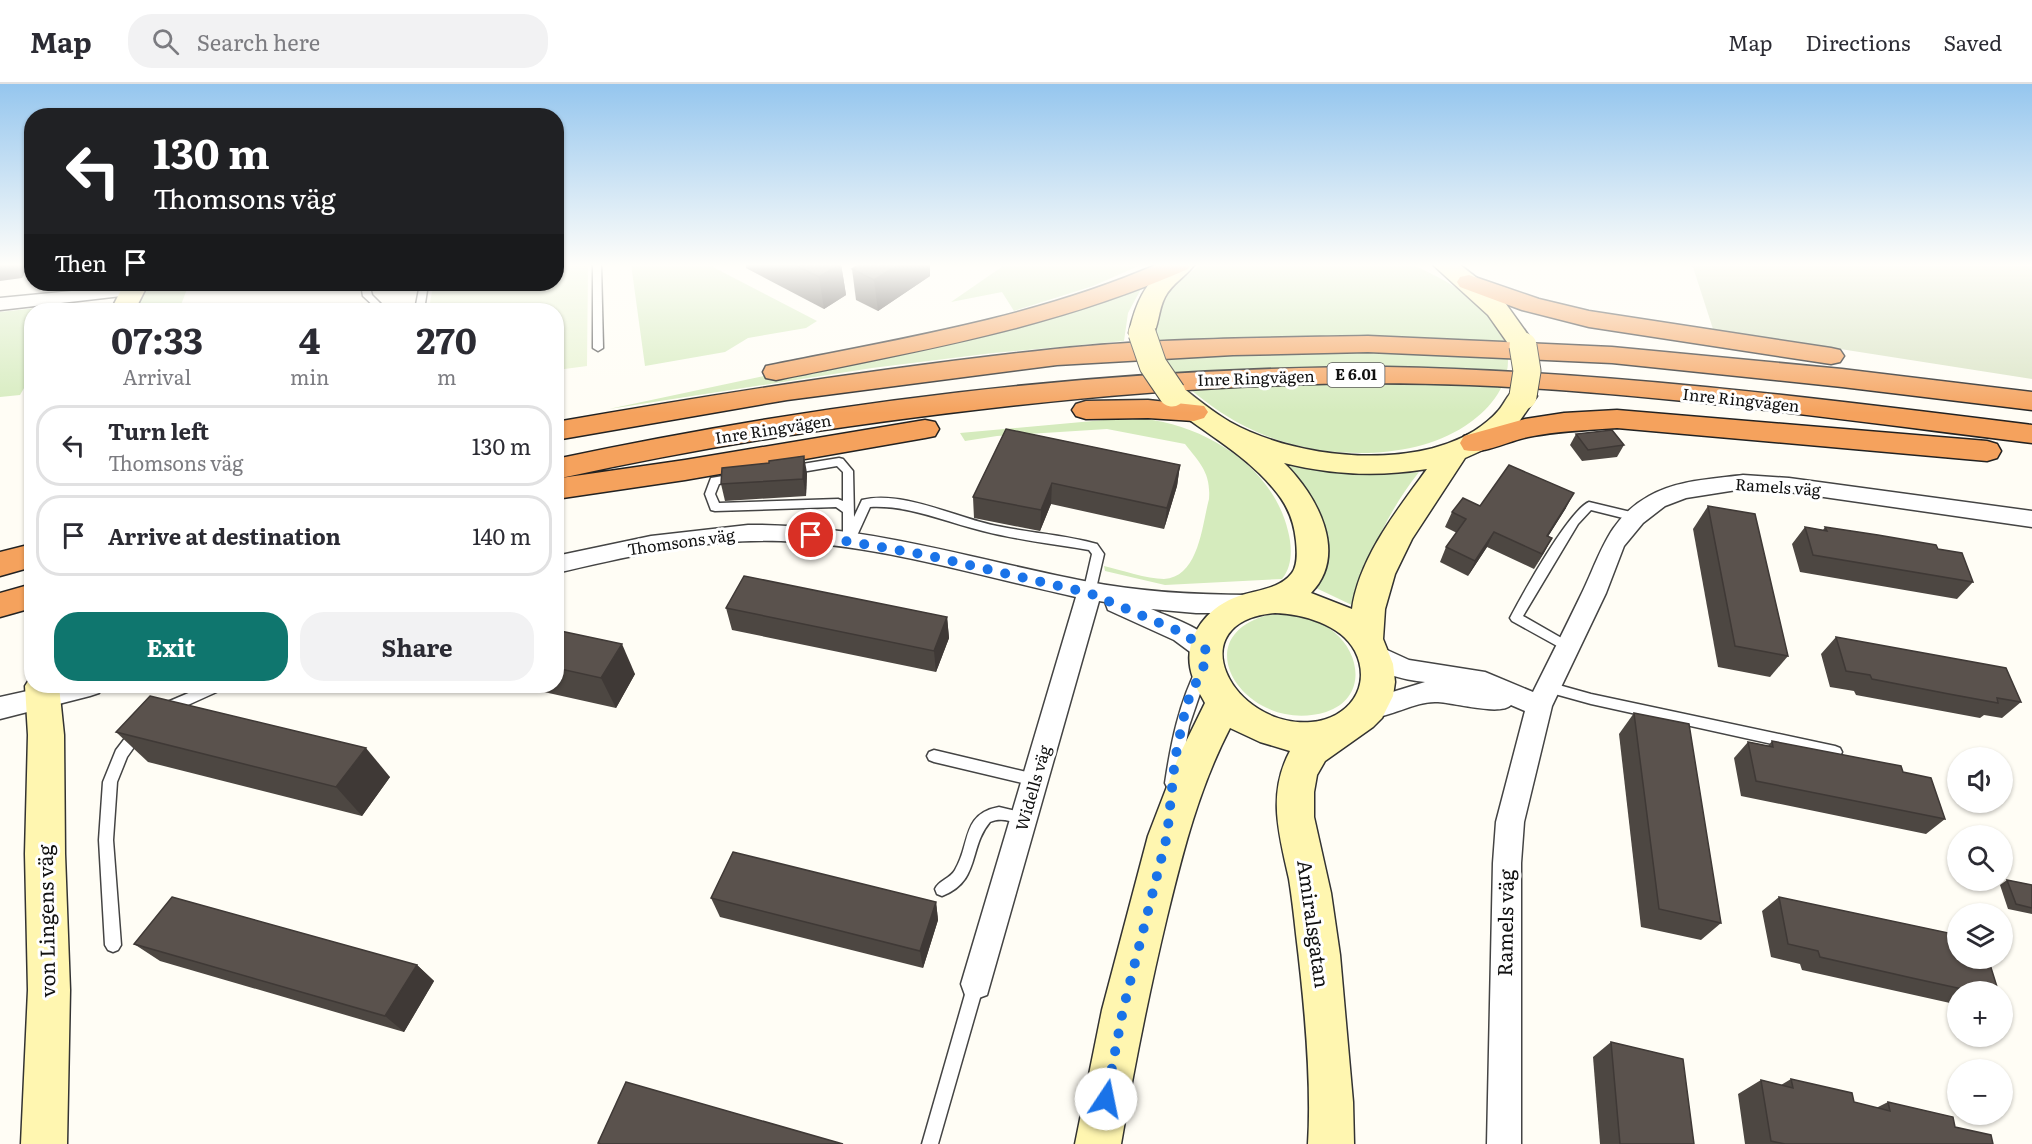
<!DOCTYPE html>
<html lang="en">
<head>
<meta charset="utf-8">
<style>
  :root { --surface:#fff; --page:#f2f2f3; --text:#2b2b33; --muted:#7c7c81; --line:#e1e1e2; --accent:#0f766e }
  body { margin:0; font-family:Literata,serif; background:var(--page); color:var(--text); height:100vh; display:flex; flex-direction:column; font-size:22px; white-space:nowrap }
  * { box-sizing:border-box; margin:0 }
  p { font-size:20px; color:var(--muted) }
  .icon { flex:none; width:33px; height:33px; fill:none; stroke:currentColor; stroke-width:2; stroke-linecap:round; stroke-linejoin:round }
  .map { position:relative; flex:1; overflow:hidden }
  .drawer { position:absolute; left:24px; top:219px; width:540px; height:390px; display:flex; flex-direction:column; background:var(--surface); border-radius:24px; box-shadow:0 2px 4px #0004 }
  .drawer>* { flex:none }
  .hud { position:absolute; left:24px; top:24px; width:540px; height:183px; border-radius:24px; box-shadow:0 2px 4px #0004; background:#202124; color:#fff; overflow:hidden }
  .controls { position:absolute; left:1947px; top:663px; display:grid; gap:12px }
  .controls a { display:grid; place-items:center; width:66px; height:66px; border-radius:50%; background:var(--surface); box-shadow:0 2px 4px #0004; font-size:30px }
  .pin { position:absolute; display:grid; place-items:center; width:51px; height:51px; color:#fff; margin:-26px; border:3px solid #fff; border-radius:50%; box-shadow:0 2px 6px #0007 }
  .me { position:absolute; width:66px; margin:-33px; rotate:11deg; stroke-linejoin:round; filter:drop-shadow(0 0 4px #0008) }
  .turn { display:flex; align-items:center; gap:21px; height:126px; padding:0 30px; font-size:27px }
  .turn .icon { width:78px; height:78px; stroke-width:2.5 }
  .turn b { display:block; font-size:42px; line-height:51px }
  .then { display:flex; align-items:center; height:57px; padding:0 30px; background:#0003; gap:12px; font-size:22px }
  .eta { display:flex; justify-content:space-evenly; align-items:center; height:102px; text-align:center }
  .eta b { font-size:36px; font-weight:700; line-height:42px }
  .action { display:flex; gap:12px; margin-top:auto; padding:12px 30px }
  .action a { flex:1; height:69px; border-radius:24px; background:var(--accent); color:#fff; font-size:24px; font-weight:700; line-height:69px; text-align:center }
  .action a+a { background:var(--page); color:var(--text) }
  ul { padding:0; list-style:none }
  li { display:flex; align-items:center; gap:18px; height:81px; margin:0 12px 9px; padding:0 18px; border:3px solid var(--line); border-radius:24px }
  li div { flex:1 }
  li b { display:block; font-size:22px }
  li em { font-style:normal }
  header { display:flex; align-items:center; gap:36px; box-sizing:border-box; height:84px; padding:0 30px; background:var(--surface); border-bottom:2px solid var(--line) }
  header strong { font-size:28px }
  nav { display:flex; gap:33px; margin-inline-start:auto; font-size:21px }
  .search { width:420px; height:54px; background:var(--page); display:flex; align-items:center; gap:15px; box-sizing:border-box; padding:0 21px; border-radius:24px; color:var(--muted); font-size:22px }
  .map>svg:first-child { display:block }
  .green { fill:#d5ebbd }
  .cemetery { fill:#d9e3c4 }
  .pitch { fill:#e6f2cf }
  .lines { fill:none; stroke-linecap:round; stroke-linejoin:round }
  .lane-casing { stroke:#444; stroke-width:3 }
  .street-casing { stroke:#444; stroke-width:3 }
  .secondary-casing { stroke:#333; stroke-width:3 }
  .highway-casing { stroke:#222; stroke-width:3 }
  .lane { fill:#fff; fill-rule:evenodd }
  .street { fill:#fff; fill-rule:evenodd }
  .secondary { fill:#fff6b0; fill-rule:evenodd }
  .highway { fill:#f5a25d; fill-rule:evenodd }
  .secondary-bridge-casing { stroke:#333; stroke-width:29; stroke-linecap:butt }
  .secondary-bridge { stroke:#fff6b0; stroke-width:27 }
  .wall { fill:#4d4742 }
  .shaded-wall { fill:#3f3936 }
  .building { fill:#5a524d; stroke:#3f3936; stroke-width:1.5 }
  .route { stroke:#1a73e8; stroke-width:10; stroke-dasharray:0 18 }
  .labels { text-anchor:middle; stroke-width:6; stroke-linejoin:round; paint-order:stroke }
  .shield { fill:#fff; stroke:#585858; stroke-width:1.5 }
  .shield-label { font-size:15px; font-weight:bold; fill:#111 }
  .street-label { font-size:16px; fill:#111; stroke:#fff }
  .near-street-label { font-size:20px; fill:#111; stroke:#fff }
</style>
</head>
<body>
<header>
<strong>Map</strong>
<div class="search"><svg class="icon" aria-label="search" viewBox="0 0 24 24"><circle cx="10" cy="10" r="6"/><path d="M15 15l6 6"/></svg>Search here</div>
<nav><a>Map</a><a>Directions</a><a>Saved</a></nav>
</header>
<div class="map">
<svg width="2032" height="1060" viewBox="0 0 2032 1060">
  <rect width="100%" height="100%" fill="#fffdf5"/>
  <g class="green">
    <polygon points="631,180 707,180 817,237 806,244 748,254 725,268 645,282"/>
    <polygon points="1006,180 1143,180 1093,202 1014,227 1002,208 951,218"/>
    <path d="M1203 180H1411C1450 198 1509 227 1508 277 1508 304 1487 328 1465 342 1415 375 1336 375 1281 357 1242 345 1206 321 1177 293 1173 289 1167 285 1165 280 1162 274 1153 247 1153 241 1154 217 1183 191 1203 180Z"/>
    <polygon points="148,200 189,200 179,226 136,226"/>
    <polygon points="1142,203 1128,229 1124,257 993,269 872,284 609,325 773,290"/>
    <polygon points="75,220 71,226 32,226 31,292 20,311 0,313 0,228"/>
    <path d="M1145 335C1206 342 1273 383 1288 447 1292 462 1293 482 1282 495L1165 501 1105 487 1104 482C1121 486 1147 495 1164 495 1199 493 1202 441 1209 415 1211 389 1200 379 1185 360L1107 345 997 352 965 357 960 349 1104 336Z"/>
    <path d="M1284 378C1330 388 1373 392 1419 388 1387 429 1367 472 1356 523L1316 504 1323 475 1282 379Z"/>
    <path d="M1268 531C1292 530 1315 532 1334 548 1362 571 1366 615 1326 628 1248 652 1181 554 1268 531Z"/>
  </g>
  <polygon class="cemetery" points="1692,180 2032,180 2032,295 1713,245"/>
  <polygon class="pitch" points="557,180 588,180 587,282 557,286 556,226 429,226 433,200 556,200"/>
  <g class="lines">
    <g class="lane-casing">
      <g id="lane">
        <polygon points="593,180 601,180 603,264 598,267 593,264"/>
        <polygon points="361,200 369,200 372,211 387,226 378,226 363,212"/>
        <polygon points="420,200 428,200 424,226 415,226"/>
        <path d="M839 374 843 375 853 387 854 433 862 416C903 406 956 434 997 442 1030 449 1065 451 1097 460L1104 470 1095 509 1089 513 1083 509 1092 470 1089 466C1054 460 1018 456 983 447 945 438 910 421 870 423L855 456 849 460 843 456V428L836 423 715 427 711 426 705 410 711 394 735 390 739 391 740 394 739 397 719 400 715 410 719 419 838 415 843 417V388L837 382 790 390 785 386 790 382Z"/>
        <path d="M1589 418 1635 429 1641 433 1635 437 1591 426 1578 440 1523 532 1572 560 1574 563 1572 566 1568 568 1512 537 1510 534C1522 511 1569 426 1589 418Z"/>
        <path d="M1202 581 1206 582 1208 586 1189 642 1179 699 1177 703 1172 705 1167 703 1165 699C1171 659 1179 619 1198 582Z"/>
        <polygon points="1548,598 1591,610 1835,662 1840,664 1842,668 1840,672 1835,674 1591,620 1544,607 1542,603 1544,599"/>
        <polygon points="205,602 223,602 221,606 168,630 163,631 158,630 157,626 158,622"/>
        <polygon points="137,644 142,645 144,649 127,673 117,698 113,756 121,861 118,866 113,868 108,866 105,861 99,756 103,698 116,666 132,645"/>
        <polygon points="934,666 1035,690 1040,692 1042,696 1040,700 1035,702 934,678 929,676 927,672 929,668"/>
        <path d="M999 723 1029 730 1031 734 1029 738C1016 743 1006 731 990 738 968 764 981 797 942 812L937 810 935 805C939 796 950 795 955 786 971 760 961 730 999 723Z"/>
        <polygon points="976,892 981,895 984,900 938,1060 922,1060 968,900 971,895"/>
      </g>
    </g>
    <g class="street-casing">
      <g id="street">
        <polygon points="133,201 139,202 142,206 139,210 0,226 0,214"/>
        <path d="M1743 391 1789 394 2032 427V443L1789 408 1743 405 1686 414 1665 422 1643 439 1624 462 1606 509 1552 622 1524 738 1521 779V1060H1487L1493 779 1496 738 1525 627 1511 621C1501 632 1455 619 1438 618 1412 616 1382 640 1360 632L1356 625 1360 618 1425 598C1405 596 1371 589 1362 570L1365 563 1374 560 1409 576 1485 588 1533 608C1549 576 1565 544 1580 513 1600 473 1607 435 1649 412 1677 396 1712 395 1743 391Z"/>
        <path d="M748 441C863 440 972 475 1084 497 1140 508 1195 511 1252 511L1260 514 1264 520 1260 526 1252 529H1196L1151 525C1173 535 1207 544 1218 566L1215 573 1206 576 1197 573 1174 556 1108 526 1105 518 1099 517 987 911 976 915 965 911 961 900 1076 513C979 492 881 461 781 457 705 454 630 472 556 489V472L651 452Z"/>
        <polygon points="50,602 103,602 99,609 90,612 0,635 0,613"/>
      </g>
    </g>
    <g class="secondary-casing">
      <g id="secondary">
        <path d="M1168 180H1195C1187 192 1172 199 1165 213 1158 226 1159 243 1151 255L1142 257 1133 255 1129 249C1135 220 1145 199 1168 180Z"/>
        <polygon points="1432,180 1459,180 1477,194 1506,220 1536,262 1532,268 1523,270 1514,268 1488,231"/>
        <polygon points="124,200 148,200 135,226 111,226"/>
        <path d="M1172 300 1182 303C1197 315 1213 328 1230 338 1294 374 1409 387 1474 347 1482 342 1492 334 1498 327 1504 321 1508 309 1515 305 1521 302 1527 304 1533 306L1537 312 1514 345 1494 361 1465 374 1412 455 1395 490 1385 525 1383 555 1393 580 1395 598 1393 612 1382 634 1373 643 1325 677 1317 691 1314 708V733L1331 809 1340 871 1353 1018 1354 1060H1308C1312 995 1304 915 1296 850 1294 832 1292 813 1289 795 1279 750 1267 710 1290 667L1260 658 1230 644C1199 704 1183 767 1167 833 1149 908 1134 984 1121 1060H1075L1102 926 1148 752 1178 674 1205 619C1201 611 1195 603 1193 594 1180 558 1204 524 1239 512 1257 506 1280 505 1292 489 1298 481 1297 467 1296 457 1294 436 1287 420 1273 404 1243 368 1198 345 1162 315L1158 309 1162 303ZM1284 379C1332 391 1379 393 1427 385 1397 426 1359 474 1352 525L1311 509C1349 470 1317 411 1284 379ZM1275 529C1302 530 1341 540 1355 567 1373 603 1348 635 1311 638 1232 644 1177 538 1275 529Z"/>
        <polygon points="32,591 32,602 59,602 64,651 65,770 70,906 67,1060 21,1060 28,906 25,770 28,651 25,602"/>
      </g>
    </g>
    <g class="highway-casing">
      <g id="highway">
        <path d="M1158 180H1191L1188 185C1055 244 917 267 776 296L766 294 763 288 766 282 776 280C906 254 1036 233 1158 180Z"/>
        <polygon points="1469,191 1539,215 1589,227 1831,264 1840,266 1844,272 1840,278 1831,280 1589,243 1522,226 1460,203 1457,198 1460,193"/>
        <path d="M1368 252 1612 263 1842 285 2032 308V326L1842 303 1612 279 1368 268 1233 271 1057 281 787 316 556 356V338C722 309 888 283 1055 265 1158 254 1264 254 1368 252Z"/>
        <path d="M1386 283C1603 287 1817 314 2032 341V359C1845 336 1658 309 1469 301 1316 295 1162 305 1009 322 858 339 709 361 561 394L685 376 925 336 935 338 939 345 935 352 925 354 685 396 556 415V375C828 317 1108 283 1386 283Z"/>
        <polygon points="1148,316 1204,322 1208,328 1204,334 1194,337 1148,334 1086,335 1076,332 1072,326 1076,320 1086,317"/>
        <path d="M1617 326 1987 357 1997 360 2001 367 1997 374 1987 377 1617 344C1587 346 1557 347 1528 353 1507 357 1485 371 1464 366L1460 359 1464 352 1525 335 1564 329Z"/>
        <polygon points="32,460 32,483 0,492 0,468"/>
        <polygon points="32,500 32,524 0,533 0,509"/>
      </g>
    </g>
    <use href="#lane" class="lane"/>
    <use href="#street" class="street"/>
    <use href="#secondary" class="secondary"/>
    <use href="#highway" class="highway"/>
    <g class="secondary-bridge-casing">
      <g id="secondary-bridge">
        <polyline points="1142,249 1153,281 1172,309"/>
        <polyline points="1523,262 1527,287 1523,312"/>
      </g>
    </g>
    <use href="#secondary-bridge" class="secondary-bridge"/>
  </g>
  <g class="wall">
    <polygon points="746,180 841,180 846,211 824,225 746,184"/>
    <polygon points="860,180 930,180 930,192 878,227 856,216 852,185"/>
    <polygon points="1006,345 1180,381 1177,402 1164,445 1051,420 1040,447 974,434 973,413"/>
    <polygon points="1576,350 1624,361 1617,373 1582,377 1570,361"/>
    <polygon points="769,379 807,389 806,412 725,417 721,400"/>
    <polygon points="1480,422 1566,424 1548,452 1552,454 1534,485 1487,463 1468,492 1440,478 1446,463 1457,449 1445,443 1452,428"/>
    <polygon points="1708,422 1788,572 1770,593 1718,583 1693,445"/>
    <polygon points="1805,443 1823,446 1825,443 1938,465 1973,498 1957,515 1800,488 1792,460"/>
    <polygon points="726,524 947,533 949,554 936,588 732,546"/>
    <polygon points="556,546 635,590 616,624 517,602 556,602"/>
    <polygon points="1836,553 2021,618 2002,634 1984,631 1980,634 1856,611 1854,607 1830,603 1821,570"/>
    <polygon points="1634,629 1721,839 1701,856 1641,843 1619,650"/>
    <polygon points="116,648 390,693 362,732 148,678"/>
    <polygon points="1772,657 1903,688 1945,735 1926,750 1741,712 1734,674 1748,658 1768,662"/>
    <polygon points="2007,796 2032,801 2032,830 2008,825 2000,801"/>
    <polygon points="1779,813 1998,906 1996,908 1958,908 1958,915 1950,919 1802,886 1800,880 1771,873 1762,827"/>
    <polygon points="711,814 936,818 938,836 923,884 720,833"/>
    <polygon points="134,860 417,881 434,897 404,948 160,877"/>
    <polygon points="1611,958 1694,1060 1600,1060 1593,973"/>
    <polygon points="1791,995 1854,1018 1876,1024 1888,1018 1955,1043 1993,1060 1745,1060 1738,1010 1761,996 1781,1001"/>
  </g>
  <g class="shaded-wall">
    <polygon points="0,180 30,180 22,194 0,197"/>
    <polygon points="840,180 841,180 846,211 824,225 819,193"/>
    <polygon points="899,180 930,180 930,192 878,227 874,196"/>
    <polygon points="804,372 807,389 806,412 803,395"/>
    <polygon points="1180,381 1177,402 1164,445 1167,424"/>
    <polygon points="1052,399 1051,420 1040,447 1041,426"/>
    <polygon points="1574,409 1566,424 1539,467 1547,452"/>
    <polygon points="1494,448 1487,463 1468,492 1475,477"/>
    <polygon points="1552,454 1544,469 1534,485 1542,470"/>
    <polygon points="947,533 949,554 936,588 934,567"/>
    <polygon points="622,560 635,590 616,624 601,594"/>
    <polygon points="366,664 390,693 362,732 336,703"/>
    <polygon points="936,818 938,836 923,884 920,867"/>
    <polygon points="417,881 434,897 404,948 385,932"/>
  </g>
  <g class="building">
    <polygon points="793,180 840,180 819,193"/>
    <polygon points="860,180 899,180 874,196 852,185"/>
    <polygon points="1006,345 1180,381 1167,424 1052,399 1041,426 973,413"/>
    <polygon points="1612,346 1624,361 1588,366 1576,350"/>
    <polygon points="804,372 803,395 721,400 722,384 769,379 769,377"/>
    <polygon points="1509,381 1574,409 1547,452 1552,454 1542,470 1494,448 1475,477 1446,463 1466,435 1452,428 1463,414 1480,422"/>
    <polygon points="1708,422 1755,430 1788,572 1735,562"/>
    <polygon points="1805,443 1827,447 1825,443 1878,451 1936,461 1938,465 1962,469 1973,498 1813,471"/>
    <polygon points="744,492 947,533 934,567 726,524"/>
    <polygon points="556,546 622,560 601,594 556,584"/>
    <polygon points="1836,553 2006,584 2021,618 1997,614 1998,619 1949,610 1872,595 1870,591 1846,587"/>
    <polygon points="150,612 366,664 336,703 116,648"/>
    <polygon points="1634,629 1689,640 1721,839 1659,825"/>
    <polygon points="1772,657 1901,682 1903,688 1931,694 1945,735 1756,697 1748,658 1773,663"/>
    <polygon points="733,768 936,818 920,867 711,814"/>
    <polygon points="2007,796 2032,801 2032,824 2016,820"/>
    <polygon points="172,813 417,881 385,932 134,860"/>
    <polygon points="1779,813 1958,851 1958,874 1988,874 1998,906 1969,900 1971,907 1912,894 1820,873 1818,867 1788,860"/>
    <polygon points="1611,958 1683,975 1694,1060 1620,1060"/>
    <polygon points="1791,995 1852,1009 1854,1018 1890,1027 1888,1018 1953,1033 1955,1043 1991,1051 1993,1060 1785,1060 1771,1057 1761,996 1793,1004"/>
    <polygon points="626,998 843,1060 601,1060 598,1059"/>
  </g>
  <linearGradient id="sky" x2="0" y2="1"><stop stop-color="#95c6ee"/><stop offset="0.55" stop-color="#fffefa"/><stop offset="1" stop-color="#fffefa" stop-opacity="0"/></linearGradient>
  <rect width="2032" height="329" fill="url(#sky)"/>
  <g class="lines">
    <polyline class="route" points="811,451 926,471 1089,509 1183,549 1206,566 1206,577 1189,614 1183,636 1175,675 1167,752 1123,926 1106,1015"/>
  </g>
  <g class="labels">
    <rect class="shield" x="1327.5" y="279" width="57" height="24" rx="4.5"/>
    <g class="shield-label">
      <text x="1356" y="296">E 6.01</text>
    </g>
    <g class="street-label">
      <text transform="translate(1256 294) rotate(-2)" y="6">Inre Ringvägen</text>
      <text transform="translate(1741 316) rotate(6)" y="6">Inre Ringvägen</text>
      <text transform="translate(773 345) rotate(-9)" y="6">Inre Ringvägen</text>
      <text transform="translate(1778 403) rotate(4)" y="6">Ramels väg</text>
      <text transform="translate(681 458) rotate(-8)" y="6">Thomsons väg</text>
      <text transform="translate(1033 704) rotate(-74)" y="6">Widells väg</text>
    </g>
    <g class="near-street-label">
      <text transform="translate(47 837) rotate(-91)" y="7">von Lingens väg</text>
      <text transform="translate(1506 839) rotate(-89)" y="7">Ramels väg</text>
      <text transform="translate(1313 840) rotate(82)" y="7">Amiralsgatan</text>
    </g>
  </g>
</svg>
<div class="controls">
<a><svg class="icon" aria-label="sound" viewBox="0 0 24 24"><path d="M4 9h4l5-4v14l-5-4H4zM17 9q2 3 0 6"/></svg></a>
<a><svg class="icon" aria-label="search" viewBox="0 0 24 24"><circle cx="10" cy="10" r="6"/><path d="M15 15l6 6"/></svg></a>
<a><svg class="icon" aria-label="layers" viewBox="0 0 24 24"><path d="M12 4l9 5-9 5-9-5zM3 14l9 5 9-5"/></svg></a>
<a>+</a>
<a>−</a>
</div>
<div class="pin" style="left:811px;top:451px;background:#d93025"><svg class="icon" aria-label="arrive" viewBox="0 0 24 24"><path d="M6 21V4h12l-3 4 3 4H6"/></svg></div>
<svg class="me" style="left:1106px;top:1015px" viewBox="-20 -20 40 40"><circle r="19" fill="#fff"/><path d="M0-13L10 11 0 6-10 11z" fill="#1a73e8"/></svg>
<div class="hud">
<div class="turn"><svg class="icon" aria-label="left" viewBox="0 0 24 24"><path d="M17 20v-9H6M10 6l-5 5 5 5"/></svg><div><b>130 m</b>Thomsons väg</div></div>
<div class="then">Then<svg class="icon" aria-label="arrive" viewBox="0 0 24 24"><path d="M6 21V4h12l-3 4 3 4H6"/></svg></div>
</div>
<section class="drawer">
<div class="eta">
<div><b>07:33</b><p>Arrival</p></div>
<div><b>4</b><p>min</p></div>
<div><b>270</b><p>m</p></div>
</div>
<ul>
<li><svg class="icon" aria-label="left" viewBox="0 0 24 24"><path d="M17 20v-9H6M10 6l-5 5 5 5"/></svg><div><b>Turn left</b><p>Thomsons väg</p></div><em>130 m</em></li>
<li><svg class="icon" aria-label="arrive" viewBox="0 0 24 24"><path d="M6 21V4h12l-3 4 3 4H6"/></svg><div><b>Arrive at destination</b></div><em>140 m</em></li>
</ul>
<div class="action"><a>Exit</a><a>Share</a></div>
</section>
</div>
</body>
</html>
